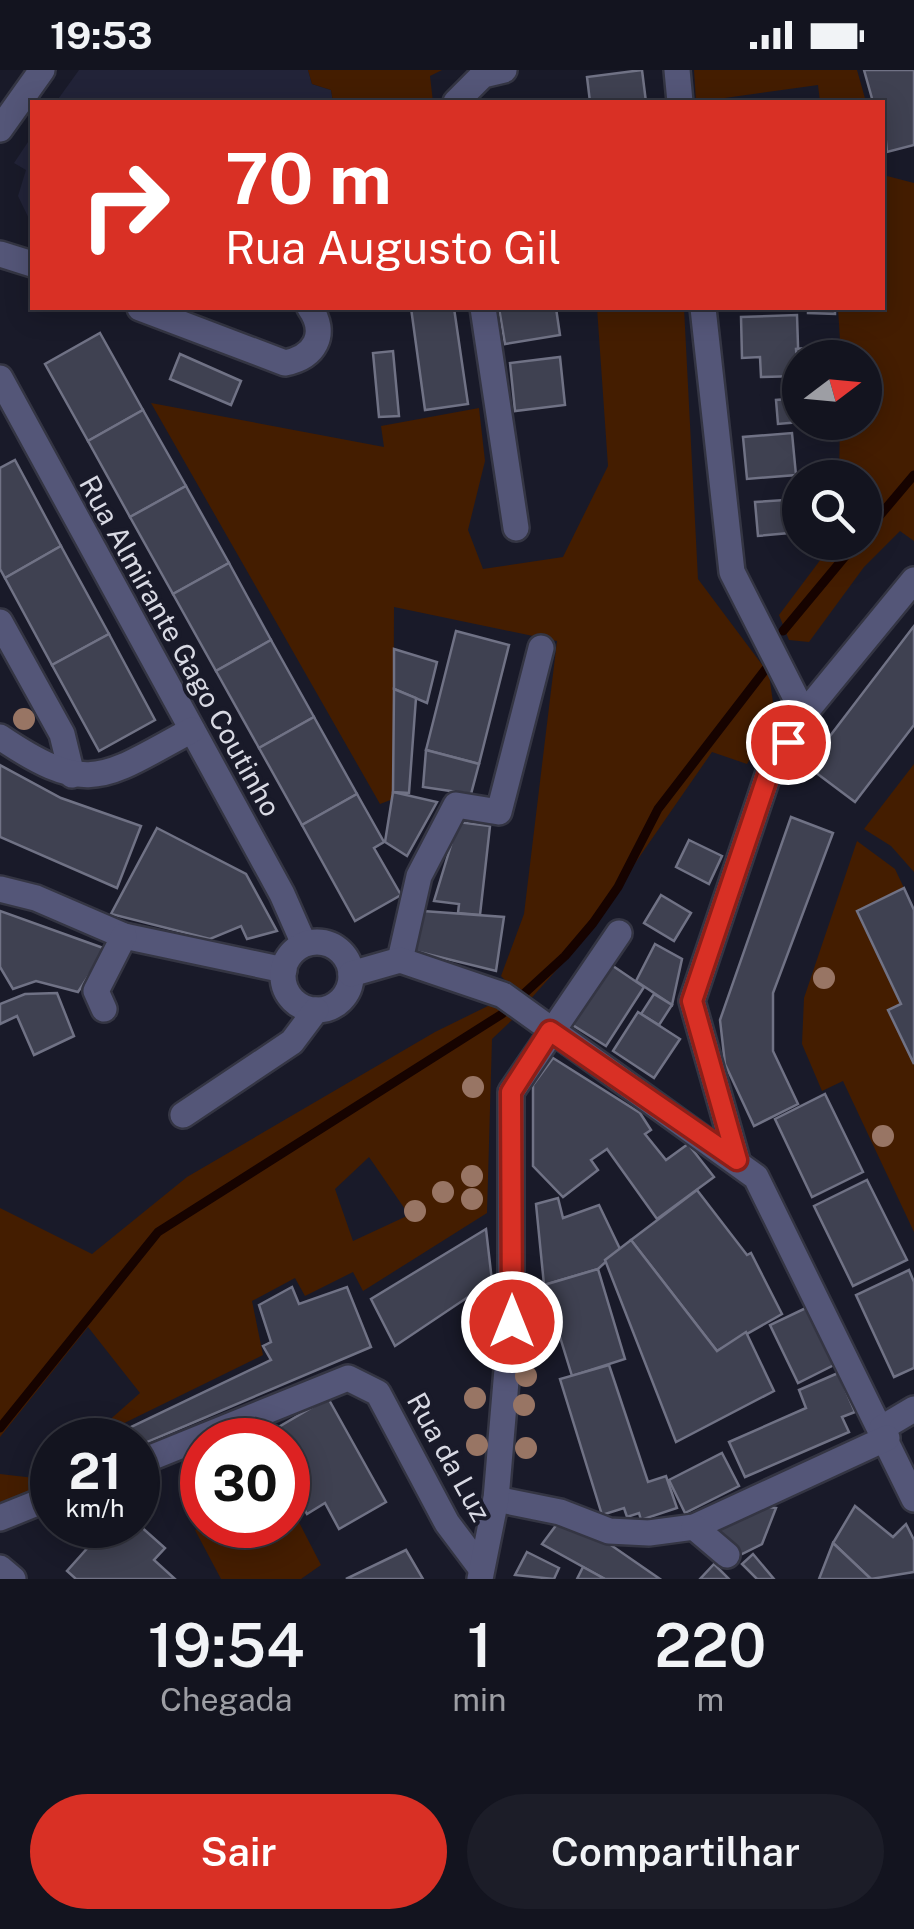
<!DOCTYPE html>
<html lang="pt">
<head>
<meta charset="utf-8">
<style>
  :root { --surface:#13141f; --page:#1c1d28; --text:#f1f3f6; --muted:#9d9ea4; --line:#32333d; --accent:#d93025 }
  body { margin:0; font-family:"Public Sans",sans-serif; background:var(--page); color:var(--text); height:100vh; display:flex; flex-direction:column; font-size:38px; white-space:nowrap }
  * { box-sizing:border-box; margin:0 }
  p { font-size:32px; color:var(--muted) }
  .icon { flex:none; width:55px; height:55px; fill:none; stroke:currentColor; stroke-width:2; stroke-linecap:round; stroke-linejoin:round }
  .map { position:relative; height:1509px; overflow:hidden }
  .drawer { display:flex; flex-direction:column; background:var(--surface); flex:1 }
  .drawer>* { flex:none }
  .hud { position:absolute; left:30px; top:30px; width:855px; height:210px; border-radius:0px; box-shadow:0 5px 25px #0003,0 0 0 2px var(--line); background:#d93025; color:#fff; overflow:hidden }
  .needle { width:65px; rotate:74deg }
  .fabs { position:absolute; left:782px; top:270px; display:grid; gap:20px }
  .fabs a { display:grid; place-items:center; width:100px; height:100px; border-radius:50%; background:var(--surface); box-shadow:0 5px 25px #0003,0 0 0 2px var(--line); font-size:50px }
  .speed { position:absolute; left:30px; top:1348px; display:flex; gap:20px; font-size:50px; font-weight:700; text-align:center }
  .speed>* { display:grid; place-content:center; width:130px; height:130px; border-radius:50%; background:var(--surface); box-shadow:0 5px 25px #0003,0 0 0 2px var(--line); line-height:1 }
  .speed small { font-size:25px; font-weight:400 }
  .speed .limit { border:15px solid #d22; background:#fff; color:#111 }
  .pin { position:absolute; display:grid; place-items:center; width:85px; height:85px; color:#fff; margin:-42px; border:5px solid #fff; border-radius:50%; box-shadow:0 2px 10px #0007 }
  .me { position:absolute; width:110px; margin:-55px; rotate:0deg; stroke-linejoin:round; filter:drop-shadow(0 0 8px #0008) }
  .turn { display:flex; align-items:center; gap:35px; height:210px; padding:0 30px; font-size:45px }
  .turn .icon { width:130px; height:130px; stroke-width:2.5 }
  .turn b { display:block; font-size:70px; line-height:85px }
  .eta { display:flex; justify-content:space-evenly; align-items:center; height:170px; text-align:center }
  .eta b { font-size:60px; font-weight:600; line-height:70px }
  .button { display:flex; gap:20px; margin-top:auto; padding:20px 30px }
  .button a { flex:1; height:115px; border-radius:60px; background:var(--accent); color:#fff; font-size:40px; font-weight:600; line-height:115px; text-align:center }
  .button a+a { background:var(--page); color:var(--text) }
  .status { display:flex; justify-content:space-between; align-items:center; height:70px; padding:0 50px; background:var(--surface); direction:ltr }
  .status svg { height:28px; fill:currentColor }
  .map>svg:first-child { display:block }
  .built { fill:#222338 }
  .green { fill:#441d00; fill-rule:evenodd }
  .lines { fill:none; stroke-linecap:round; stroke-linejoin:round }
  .stream { stroke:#160300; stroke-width:9 }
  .building { fill:#3f4151; stroke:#707285; stroke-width:2.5 }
  .minor-casing { stroke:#343543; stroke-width:30 }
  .tertiary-casing { stroke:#343543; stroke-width:30 }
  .minor { stroke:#545678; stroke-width:25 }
  .tertiary { stroke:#545678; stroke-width:25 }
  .tree { fill:#987564 }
  .route-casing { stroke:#8d1f18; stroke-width:25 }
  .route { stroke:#d93025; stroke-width:18 }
  .labels { text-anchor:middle; stroke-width:8; stroke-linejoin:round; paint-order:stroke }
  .street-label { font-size:28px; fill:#d8d9e3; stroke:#191a29 }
</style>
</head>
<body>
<div class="status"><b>19:53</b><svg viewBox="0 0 49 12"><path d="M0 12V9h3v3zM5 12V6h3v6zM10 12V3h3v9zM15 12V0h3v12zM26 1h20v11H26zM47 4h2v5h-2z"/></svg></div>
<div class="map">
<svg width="914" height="1509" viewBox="0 0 914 1509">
  <rect width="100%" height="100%" fill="#191a29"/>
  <g class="built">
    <polygon points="79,0 308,0 312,14 331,20 333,32 56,32"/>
    <polygon points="32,66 32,155 18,126 26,100 14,93"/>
  </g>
  <g class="green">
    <polygon points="308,0 442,0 430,6 433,32 333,32 331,20 312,14"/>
    <polygon points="694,0 857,0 866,32 820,32 818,15 696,32"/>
    <polygon points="883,92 887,106 914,113 914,471 900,461 864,497 809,572 789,570 779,545 833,473 865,472 865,408 839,407 840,353 865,352 865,288 841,287 838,238 882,238"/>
    <polygon points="597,238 684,238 698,509 769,604 775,647 747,694 712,682 577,877 527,933 501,906 524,844 557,571 394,537 393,729 380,734 151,333 384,377 381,356 479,338 485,391 468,460 483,499 563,487 608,396"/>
    <polygon points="914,694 914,802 891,776 864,759"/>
    <polygon points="857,771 895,799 904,818 857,841 901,934 889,940 914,994 914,1162 843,1011 822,1021 802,974 804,928"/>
    <path d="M494 933 512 950 492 969 487 1143 363 1221 353 1202 305 1226 295 1208 252 1231 263 1285 104 1363 105 1370H87L140 1323 88 1257 0 1367V1138L92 1184 187 1107 435 962ZM369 1087 409 1145 353 1171 335 1119Z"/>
    <polygon points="52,1400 52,1417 0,1444 0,1404 43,1409"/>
    <polygon points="288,1431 321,1495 301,1509 221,1509 195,1460 204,1455 288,1455"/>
  </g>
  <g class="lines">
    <g class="stream">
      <polyline points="865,463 914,405"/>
      <polyline points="783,561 857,472"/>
      <polyline points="0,1358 158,1162 502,944 565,886 593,853 618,817 658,739 765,600"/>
    </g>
  </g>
  <g class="building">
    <polygon points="642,0 646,32 590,32 587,7"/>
    <polygon points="864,0 914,0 914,75 887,82 882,32 873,32"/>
    <polygon points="411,238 454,238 468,334 425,340"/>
    <polygon points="499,238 556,238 560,265 505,274"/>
    <polygon points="808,238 835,238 835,244 808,243"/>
    <polygon points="797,245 799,306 761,307 760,287 742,288 741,247"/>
    <polygon points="100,263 143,340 88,371 45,294"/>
    <polygon points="832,276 832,288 800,288 800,322 796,279"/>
    <polygon points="393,281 399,346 379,347 373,283"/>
    <polygon points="180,284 241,311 231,335 170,309"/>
    <polygon points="560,287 565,335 515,341 510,293"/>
    <polygon points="800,328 800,352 778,354 776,330"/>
    <polygon points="143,340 186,416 130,447 88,371"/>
    <polygon points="792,363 796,405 747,409 743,367"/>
    <polygon points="15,390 61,476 5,508 0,499 0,398"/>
    <polygon points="186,416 229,493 173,524 130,447"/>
    <polygon points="800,429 800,462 758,466 755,432"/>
    <polygon points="61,476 109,564 52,595 5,508"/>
    <polygon points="229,493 271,570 216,601 173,524"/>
    <polygon points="914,556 914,655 855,732 807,696"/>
    <polygon points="456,561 509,575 479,694 426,680"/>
    <polygon points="109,564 155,650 99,681 52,595"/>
    <polygon points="271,570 314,647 259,678 216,601"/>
    <polygon points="394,579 437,592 427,633 394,619"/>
    <polygon points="394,619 416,628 409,723 393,722"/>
    <polygon points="314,647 357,724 302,755 259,678"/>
    <polygon points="426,680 479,694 471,724 423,717"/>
    <polygon points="0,695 61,728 141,756 117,818 0,767"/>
    <polygon points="393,722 437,732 407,786 385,772"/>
    <polygon points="357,724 384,772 374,778 401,825 355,851 302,755"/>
    <polygon points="791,747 833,763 773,923 773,981 798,1034 754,1056 725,994 720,950"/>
    <polygon points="458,752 490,756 480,845 458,843 459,834 434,831"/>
    <polygon points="157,758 246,804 277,861 247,869 241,856 210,869 111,844"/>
    <polygon points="689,770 722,786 709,814 676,797"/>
    <polygon points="904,818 914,840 914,994 888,940 901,934 857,841"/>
    <polygon points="661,825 691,843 674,871 644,853"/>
    <polygon points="0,841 106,879 78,922 36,911 13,919 0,897"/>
    <polygon points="423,841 504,847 496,901 415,881"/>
    <polygon points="655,874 682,889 672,935 636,911"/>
    <polygon points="610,894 644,917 606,976 571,954"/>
    <polygon points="57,923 74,966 34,985 17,946 0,954 0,934 25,924"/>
    <polygon points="654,924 672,935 659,955 641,944"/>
    <polygon points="638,942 680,969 654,1008 613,981"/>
    <polygon points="553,988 640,1043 651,1060 645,1064 666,1090 688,1074 714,1107 657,1149 607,1079 591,1090 598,1100 563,1127 533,1096 533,1015"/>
    <polygon points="825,1024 863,1102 812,1127 775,1049"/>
    <polygon points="867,1110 907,1190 853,1216 814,1136"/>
    <polygon points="697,1120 747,1185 751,1183 782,1244 717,1281 631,1170"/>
    <polygon points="558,1128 563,1148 599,1135 620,1179 598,1199 544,1215 536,1134"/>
    <polygon points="486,1159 492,1211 395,1276 371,1229"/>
    <polygon points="631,1170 717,1281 746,1262 774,1321 676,1372 605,1190"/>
    <polygon points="598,1199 625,1289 572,1306 544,1215"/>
    <polygon points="909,1200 914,1212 914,1298 894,1307 856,1225"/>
    <polygon points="292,1217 299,1234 347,1217 371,1277 138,1376 138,1370 114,1370 112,1366 271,1290 263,1276 271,1272 259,1235"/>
    <polygon points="808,1237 836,1294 798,1313 770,1255"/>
    <polygon points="609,1295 648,1412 666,1406 677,1438 641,1450 639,1443 627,1447 624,1438 602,1445 560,1309"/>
    <polygon points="838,1303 855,1342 842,1347 849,1362 745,1407 729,1372 806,1338 799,1320"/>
    <polygon points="328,1328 386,1432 339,1459 325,1433 307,1444 288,1410 301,1401 277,1358"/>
    <polygon points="722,1383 739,1416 685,1443 669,1410"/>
    <polygon points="759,1436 776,1438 762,1474 740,1485 714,1463"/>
    <polygon points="855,1436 893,1467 906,1454 914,1470 914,1502 871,1509 833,1473"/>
    <polygon points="138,1454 165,1478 154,1490 175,1509 76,1509 67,1501 108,1455"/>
    <polygon points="557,1454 608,1473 660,1509 605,1509 542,1474"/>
    <polygon points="833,1473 871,1509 819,1509"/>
    <polygon points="406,1480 423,1509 346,1509"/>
    <polygon points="527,1482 559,1498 554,1509 515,1505"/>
    <polygon points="753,1484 774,1509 757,1509 742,1494"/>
    <polygon points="714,1494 729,1509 700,1509"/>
    <polygon points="583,1497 605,1509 577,1509"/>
  </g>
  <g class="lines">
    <g class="minor-casing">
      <g id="minor">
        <polyline points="677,0 680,32"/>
        <polyline points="456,32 483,5 504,0"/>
        <polyline points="0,59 42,0"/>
        <polyline points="0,184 32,194"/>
        <path d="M140 238 285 293C315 287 328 264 310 238"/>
        <polyline points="483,238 516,458"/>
        <polyline points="703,238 732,502 804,644"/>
        <polyline points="0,308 282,824 304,874"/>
        <polyline points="0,552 62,664 72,705"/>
        <path d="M0 667C90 728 104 707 192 660"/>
        <polyline points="0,819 36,828 124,866 284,900"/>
        <circle cx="317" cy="906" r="34"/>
        <polyline points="400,890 419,806 456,735 499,742 541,578"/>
        <polyline points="351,904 400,890 503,925 756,1107 914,1429"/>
        <polyline points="104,939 96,921 124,866"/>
        <polyline points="183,1045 292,972 316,940"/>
        <polyline points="737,1090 692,931 768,705 804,644 914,510"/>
        <polyline points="882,1358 914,1339"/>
        <polyline points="138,1393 348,1308 378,1323 447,1453 480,1497"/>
        <polyline points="496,1429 560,1442 609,1461 649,1463 694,1457 887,1368"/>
        <polyline points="0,1448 52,1427"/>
        <polyline points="694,1457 727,1485"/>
        <polyline points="480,1509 496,1429 511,1252 511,1022 619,863"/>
      </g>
    </g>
    <g class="tertiary-casing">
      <polyline id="tertiary" points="0,1498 13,1509"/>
    </g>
    <use href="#minor" class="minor"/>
    <use href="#tertiary" class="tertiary"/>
  </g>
  <g class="tree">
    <circle cx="24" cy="649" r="11"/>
    <circle cx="824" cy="908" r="11"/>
    <circle cx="473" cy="1017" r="11"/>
    <circle cx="883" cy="1066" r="11"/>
    <circle cx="472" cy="1106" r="11"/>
    <circle cx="443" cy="1122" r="11"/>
    <circle cx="472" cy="1129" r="11"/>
    <circle cx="415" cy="1141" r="11"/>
    <circle cx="533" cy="1270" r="11"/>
    <circle cx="490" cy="1272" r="11"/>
    <circle cx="526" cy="1306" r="11"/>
    <circle cx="475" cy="1328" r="11"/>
    <circle cx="524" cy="1335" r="11"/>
    <circle cx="477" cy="1375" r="11"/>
    <circle cx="526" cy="1378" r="11"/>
  </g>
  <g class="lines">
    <g class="route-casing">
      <polyline id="route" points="512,1252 511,1022 550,961 737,1090 692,931 768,705 788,672"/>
    </g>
    <use href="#route" class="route"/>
  </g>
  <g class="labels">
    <g class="street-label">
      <text transform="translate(180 576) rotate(61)" y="10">Rua Almirante Gago Coutinho</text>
      <text transform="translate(449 1387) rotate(61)" y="10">Rua da Luz</text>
    </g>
  </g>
</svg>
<div class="fabs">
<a><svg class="needle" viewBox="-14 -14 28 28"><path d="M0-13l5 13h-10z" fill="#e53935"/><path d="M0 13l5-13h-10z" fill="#9d9ea4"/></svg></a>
<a><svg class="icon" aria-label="search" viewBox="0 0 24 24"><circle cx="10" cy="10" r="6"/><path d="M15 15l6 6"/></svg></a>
</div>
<div class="speed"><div>21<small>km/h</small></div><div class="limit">30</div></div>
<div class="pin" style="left:788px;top:672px;background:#d93025"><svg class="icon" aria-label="arrive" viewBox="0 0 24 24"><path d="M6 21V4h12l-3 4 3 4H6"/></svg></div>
<svg class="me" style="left:512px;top:1252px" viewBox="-20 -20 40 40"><circle r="17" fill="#d93025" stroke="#fff" stroke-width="3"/><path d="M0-11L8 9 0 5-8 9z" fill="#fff"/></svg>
<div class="hud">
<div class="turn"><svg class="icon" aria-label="right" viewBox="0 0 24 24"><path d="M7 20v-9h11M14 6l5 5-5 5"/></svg><div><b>70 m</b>Rua Augusto Gil</div></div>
</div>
</div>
<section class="drawer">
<div class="eta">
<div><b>19:54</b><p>Chegada</p></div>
<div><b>1</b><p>min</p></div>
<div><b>220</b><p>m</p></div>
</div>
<div class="button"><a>Sair</a><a>Compartilhar</a></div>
</section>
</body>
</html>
